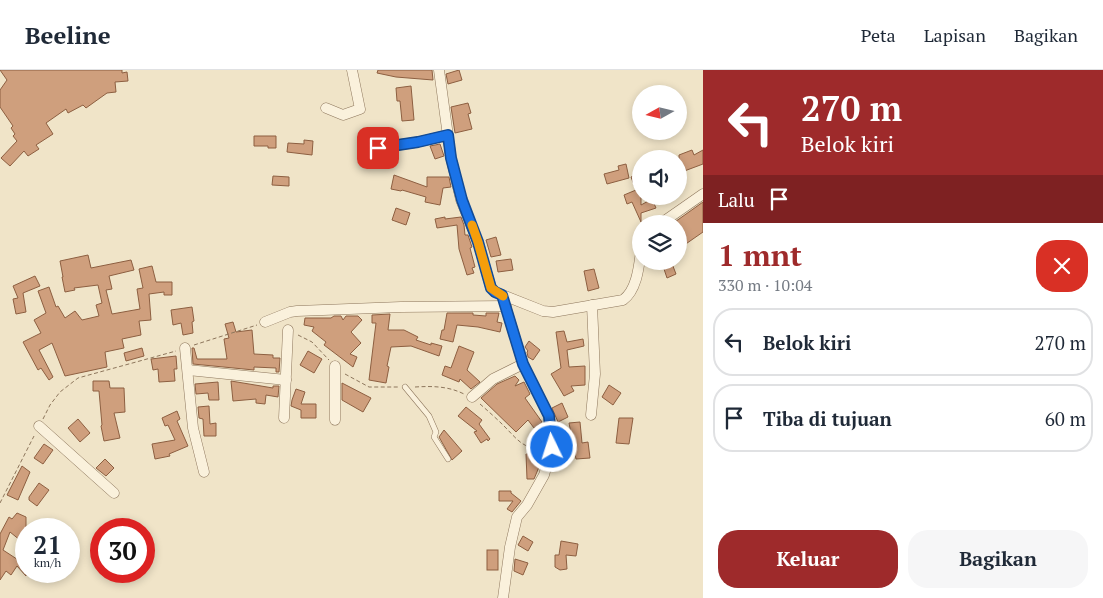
<!DOCTYPE html>
<html lang="id">
<head>
<meta charset="utf-8">
<style>
  :root { --surface:#fff; --page:#f6f6f7; --text:#1f2937; --muted:#747a83; --line:#e0e1e3; --accent:#9e2a2b }
  body { margin:0; font-family:"PT Serif",serif; background:var(--page); color:var(--text); height:100vh; display:flex; flex-direction:column; font-size:19px; white-space:nowrap }
  * { box-sizing:border-box; margin:0 }
  p { font-size:16px; color:var(--muted) }
  .icon { flex:none; width:28px; height:28px; fill:none; stroke:currentColor; stroke-width:2; stroke-linecap:round; stroke-linejoin:round }
  .map { position:relative; flex:1; overflow:hidden }
  .drawer { display:flex; flex-direction:column; background:var(--surface); width:400px }
  .drawer>* { flex:none }
  .hud { background:#9e2a2b; color:#fff; overflow:hidden }
  .needle { width:32px; rotate:262deg }
  .fabs { position:absolute; left:632px; top:15px; display:grid; gap:10px }
  .fabs a { display:grid; place-items:center; width:55px; height:55px; border-radius:50%; background:var(--surface); box-shadow:0 2px 8px #0003; font-size:25px }
  .speed { position:absolute; left:15px; top:448px; display:flex; gap:10px; font-size:25px; font-weight:700; text-align:center }
  .speed>* { display:grid; place-content:center; width:65px; height:65px; border-radius:50%; background:var(--surface); box-shadow:0 2px 8px #0003; line-height:1 }
  .speed small { font-size:12px; font-weight:400 }
  .speed .limit { border:8px solid #d22; background:#fff; color:#111 }
  .pin { position:absolute; display:grid; place-items:center; width:42px; height:42px; color:#fff; margin:-21px; border-radius:10px; box-shadow:0 2px 8px #0006 }
  .me { position:absolute; width:55px; margin:-28px; rotate:356deg; stroke-linejoin:round; filter:drop-shadow(0 0 4px #0008) }
  .turn { display:flex; align-items:center; gap:18px; height:105px; padding:0 15px; font-size:22px }
  .turn .icon { width:65px; height:65px; stroke-width:2.5 }
  .turn b { display:block; font-size:35px; line-height:42px }
  .then { display:flex; align-items:center; height:48px; padding:0 15px; background:#0003; gap:10px; font-size:19px }
  .round { display:grid; place-items:center; flex:none; width:52px; height:52px; border-radius:20px; background:var(--page) }
  .head { display:flex; align-items:center; justify-content:space-between; height:85px; padding:0 15px }
  h1 { font-size:30px; font-weight:600; line-height:38px; color:var(--accent) }
  .button { display:flex; gap:10px; margin-top:auto; padding:10px 15px }
  .button a { flex:1; height:58px; border-radius:20px; background:var(--accent); color:#fff; font-size:20px; font-weight:600; line-height:58px; text-align:center }
  .button a+a { background:var(--page); color:var(--text) }
  ul { padding:0; list-style:none }
  li { display:flex; align-items:center; gap:15px; height:68px; margin:0 10px 8px; padding:0 5px; border:2px solid var(--line); border-radius:20px }
  li div { flex:1 }
  li b { display:block; font-size:19px }
  li em { font-style:normal }
  header { display:flex; align-items:center; gap:30px; box-sizing:border-box; height:70px; padding:0 25px; background:var(--surface); border-bottom:1px solid var(--line) }
  header strong { font-size:24px }
  nav { display:flex; gap:28px; margin-inline-start:auto; font-size:18px }
  main { display:flex; flex:1; min-height:0 }
  .map>svg:first-child { display:block }
  .building { fill:#cf9f7d; stroke:#8d5f41 }
  .lines { fill:none; stroke-linecap:round; stroke-linejoin:round }
  .lane-casing { stroke:#8d765c; stroke-width:6 }
  .street-casing { stroke:#8d765c; stroke-width:11 }
  .path { stroke:#8d765c; stroke-width:1; stroke-dasharray:4 2.5; stroke-linecap:butt }
  .lane { stroke:#faf1dc; stroke-width:5 }
  .street { stroke:#faf1dc; stroke-width:10 }
  .route-casing { stroke:#114b97; stroke-width:12 }
  .route { stroke:#1a73e8; stroke-width:9 }
  .slow { stroke:#f59e0b; stroke-width:9 }
</style>
</head>
<body>
<header>
<strong>Beeline</strong>
<nav><a>Peta</a><a>Lapisan</a><a>Bagikan</a></nav>
</header>
<main>
<div class="map">
<svg width="703" height="528" viewBox="0 0 703 528">
  <rect width="100%" height="100%" fill="#f0e4c8"/>
  <g class="building">
    <polygon points="0,0 122,0 122,3 127,2 128,11 115,12 116,22 107,23 86,38 83,35 68,43 66,39 46,53 53,64 36,75 39,79 28,86 24,81 10,96 1,88 17,71 13,66 15,64 11,58 13,56 0,37 0,20 7,10"/>
    <polygon points="378,0 432,0 433,10 396,7 377,3"/>
    <polygon points="459,0 462,10 448,14 446,4"/>
    <polygon points="411,16 414,50 402,51 400,31 397,31 396,18"/>
    <polygon points="468,33 471,43 468,44 472,59 455,63 451,37"/>
    <polygon points="254,66 276,66 276,78 268,78 268,76 254,76"/>
    <polygon points="304,70 313,71 312,85 287,82 288,73 304,74"/>
    <polygon points="440,74 444,86 435,89 430,76"/>
    <polygon points="692,80 694,85 703,80 703,94 679,103 679,85"/>
    <polygon points="626,94 629,108 607,114 604,104 619,100 618,96"/>
    <polygon points="641,103 641,135 652,129 656,138 641,143 641,152 632,132 627,134 624,125 636,120 631,107"/>
    <polygon points="394,105 427,117 427,107 449,107 451,117 443,118 440,135 425,132 426,127 402,120 401,121 391,119"/>
    <polygon points="273,106 289,107 289,116 272,115"/>
    <polygon points="703,132 703,162 680,178 679,176 679,154 672,154"/>
    <polygon points="396,138 410,143 406,155 392,150"/>
    <polygon points="445,147 445,149 461,147 464,155 465,165 468,165 472,177 470,178 475,197 472,198 474,203 467,205 459,179 457,155 437,158 435,149"/>
    <polygon points="496,167 501,185 491,187 486,170"/>
    <polygon points="88,185 91,198 131,190 134,200 109,206 112,219 106,220 112,244 140,239 137,219 143,218 139,199 152,196 156,212 172,212 172,225 164,225 164,222 149,224 151,250 139,251 141,265 122,269 124,278 105,282 107,297 65,306 52,273 39,280 53,307 49,310 41,298 38,300 23,272 41,263 34,250 46,243 38,221 49,217 56,237 58,236 65,248 75,241 82,250 99,246 96,235 102,233 98,215 74,218 75,220 65,222 62,207 63,207 60,191"/>
    <polygon points="511,189 513,200 498,202 496,191"/>
    <polygon points="667,191 671,191 676,204 667,208 662,193"/>
    <polygon points="594,199 599,218 588,221 584,201"/>
    <polygon points="35,206 40,216 23,223 26,242 16,244 13,229 18,228 13,216"/>
    <polygon points="192,237 194,251 192,252 193,263 183,265 181,253 173,255 171,240"/>
    <polygon points="447,243 473,243 473,245 486,246 486,243 499,243 497,252 502,253 500,262 478,257 457,255 453,272 440,269 442,260 444,260"/>
    <polygon points="390,244 388,260 404,260 418,267 416,270 431,275 431,273 442,276 439,286 411,276 391,277 387,296 389,297 386,313 369,310 376,253 372,253 372,245"/>
    <polygon points="334,246 341,246 343,250 346,246 358,246 362,250 351,262 361,273 350,284 357,287 353,297 324,275 326,272 312,261 314,257 304,255 305,248 331,248"/>
    <polygon points="233,252 236,262 252,260 254,284 273,285 273,288 280,288 279,302 276,302 276,298 254,297 254,300 193,294 192,278 194,278 197,289 227,289 224,269 229,268 225,254"/>
    <polygon points="564,261 567,272 583,269 584,276 567,280 569,297 585,296 585,315 571,316 574,321 564,326 551,304 561,298 556,262"/>
    <polygon points="529,271 540,280 533,290 528,287 527,282 528,281 525,277"/>
    <polygon points="459,276 474,282 467,300 480,312 471,319 460,309 459,312 442,305 445,296 451,298"/>
    <polygon points="142,278 144,286 126,291 124,283"/>
    <polygon points="308,281 322,289 314,303 300,295"/>
    <polygon points="176,286 177,299 174,299 175,311 159,312 158,299 153,300 151,289"/>
    <polygon points="515,306 519,310 515,316 524,312 530,324 525,328 542,352 534,358 528,350 516,362 481,328 497,314"/>
    <polygon points="93,311 109,311 110,318 124,318 125,342 114,343 120,368 104,371 101,356 102,355 99,321 93,321"/>
    <polygon points="231,311 273,318 273,316 279,316 278,327 266,325 265,334 256,333 256,329 233,331"/>
    <polygon points="218,312 219,330 209,330 208,323 196,324 195,314"/>
    <polygon points="342,313 371,328 363,342 342,330"/>
    <polygon points="609,315 621,323 613,335 602,327"/>
    <polygon points="296,319 305,322 301,334 316,334 316,348 301,348 301,340 291,336 292,330"/>
    <polygon points="562,333 568,347 558,352 552,338"/>
    <polygon points="209,336 210,354 216,353 216,366 204,366 203,349 199,348 198,337"/>
    <polygon points="466,337 482,350 479,354 490,369 488,371 487,369 481,373 474,362 477,361 458,346"/>
    <polygon points="177,341 180,349 177,351 188,376 169,384 170,386 155,389 152,374 175,370 168,355 165,356 162,348"/>
    <polygon points="619,348 633,348 629,374 616,373"/>
    <polygon points="78,349 90,363 80,372 68,358"/>
    <polygon points="580,352 582,373 588,372 590,388 576,389 569,353"/>
    <polygon points="444,360 462,381 452,390 439,367"/>
    <polygon points="44,374 53,380 43,394 34,388"/>
    <polygon points="526,384 539,384 539,397 534,409 527,409"/>
    <polygon points="105,389 114,398 106,406 96,398"/>
    <polygon points="22,396 30,402 18,430 7,425"/>
    <polygon points="39,413 49,420 37,436 29,430 29,427"/>
    <polygon points="499,421 511,421 511,423 521,431 512,442 507,439 513,431 499,431"/>
    <polygon points="17,443 26,447 26,475 10,462 3,480 26,495 26,506 17,496 11,505 6,501 0,510 0,464 9,447 12,449"/>
    <polygon points="523,466 533,472 528,481 518,475"/>
    <polygon points="561,471 578,474 576,486 566,485 567,499 560,500 555,497 555,485 559,485"/>
    <rect x="487" y="480" width="11" height="20"/>
    <polygon points="515,489 528,493 523,505 514,501"/>
  </g>
  <g class="lines">
    <g class="lane-casing">
      <polyline id="lane" points="405,317 429,346 436,362 434,367 448,389"/>
    </g>
    <g class="street-casing">
      <g id="street">
        <path d="M439 0 451 88 461 130 478 172 491 218 495 222 543 241 553 242 623 230C637 220 639 196 641 181"/>
        <polyline points="326,38 343,45 360,39 352,0"/>
        <polyline points="378,78 418,72 448,65"/>
        <polyline points="660,154 703,124"/>
        <polyline points="502,225 523,294 549,346 552,377 544,405 527,435 517,447 510,477 503,528"/>
        <polyline points="265,252 290,242 297,241 401,237 506,236"/>
        <polyline points="185,278 193,358 204,402"/>
        <polyline points="335,296 335,350"/>
        <polyline points="188,300 286,310"/>
        <polyline points="472,327 493,309 523,294"/>
        <polyline points="591,345 595,304 592,235"/>
        <polyline points="284,348 288,260"/>
        <polyline points="39,356 114,423"/>
      </g>
    </g>
    <g class="path">
      <polyline points="298,265 312,272 329,290"/>
      <polyline points="194,275 257,255"/>
      <polyline points="345,304 369,317 398,317"/>
      <path d="M415 317C432 316 448 316 464 324"/>
      <path d="M480 334C488 341 497 349 504 356 516 368 523 379 541 379"/>
      <polyline points="43,349 50,335 60,322 78,308 176,281"/>
      <polyline points="0,433 34,366"/>
    </g>
    <use href="#lane" class="lane"/>
    <use href="#street" class="street"/>
  </g>
  <g class="lines">
    <g class="route-casing">
      <polyline id="route" points="378,78 418,72 448,65 451,88 462,130 478,172 491,218 495,222 502,225 523,294 549,346 552,377"/>
    </g>
    <use href="#route" class="route"/>
    <polyline class="slow" points="472,155 478,172 491,218 503,226"/>
  </g>
</svg>
<div class="fabs">
<a><svg class="needle" viewBox="-14 -14 28 28"><path d="M0-13l5 13h-10z" fill="#e53935"/><path d="M0 13l5-13h-10z" fill="#747a83"/></svg></a>
<a><svg class="icon" aria-label="sound" viewBox="0 0 24 24"><path d="M4 9h4l5-4v14l-5-4H4zM17 9q2 3 0 6"/></svg></a>
<a><svg class="icon" aria-label="layers" viewBox="0 0 24 24"><path d="M12 4l9 5-9 5-9-5zM3 14l9 5 9-5"/></svg></a>
</div>
<div class="speed"><div>21<small>km/h</small></div><div class="limit">30</div></div>
<div class="pin" style="left:378px;top:78px;background:#d93025"><svg class="icon" aria-label="arrive" viewBox="0 0 24 24"><path d="M6 21V4h12l-3 4 3 4H6"/></svg></div>
<svg class="me" style="left:552px;top:377px" viewBox="-20 -20 40 40"><circle r="17" fill="#1a73e8" stroke="#fff" stroke-width="3"/><path d="M0-11L8 9 0 5-8 9z" fill="#fff"/></svg>
</div>
<section class="drawer">
<div class="hud">
<div class="turn"><svg class="icon" aria-label="left" viewBox="0 0 24 24"><path d="M17 20v-9H6M10 6l-5 5 5 5"/></svg><div><b>270 m</b>Belok kiri</div></div>
<div class="then">Lalu<svg class="icon" aria-label="arrive" viewBox="0 0 24 24"><path d="M6 21V4h12l-3 4 3 4H6"/></svg></div>
</div>
<div class="head"><div><h1>1 mnt</h1><p>330 m · 10:04</p></div><a class="round" style="background:#d93025;color:#fff"><svg class="icon" aria-label="close" viewBox="0 0 24 24"><path d="M6 6l12 12M18 6L6 18"/></svg></a></div>
<ul>
<li><svg class="icon" aria-label="left" viewBox="0 0 24 24"><path d="M17 20v-9H6M10 6l-5 5 5 5"/></svg><div><b>Belok kiri</b></div><em>270 m</em></li>
<li><svg class="icon" aria-label="arrive" viewBox="0 0 24 24"><path d="M6 21V4h12l-3 4 3 4H6"/></svg><div><b>Tiba di tujuan</b></div><em>60 m</em></li>
</ul>
<div class="button"><a>Keluar</a><a>Bagikan</a></div>
</section>
</main>
</body>
</html>
